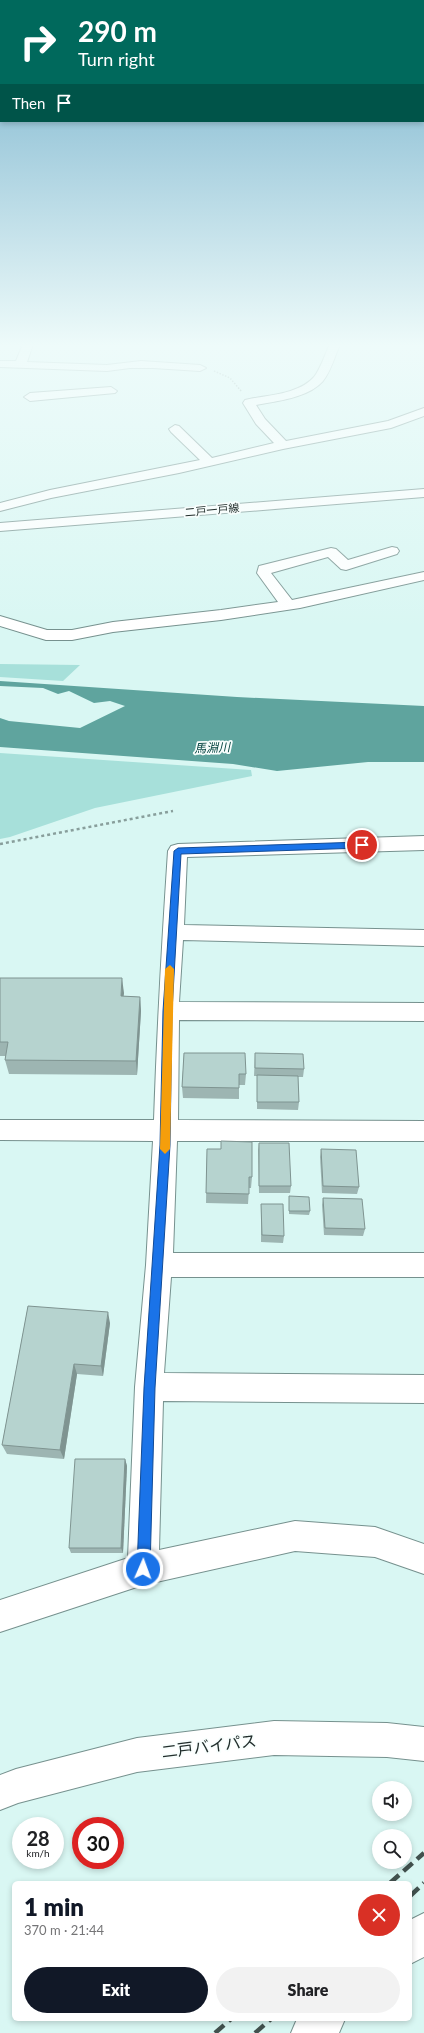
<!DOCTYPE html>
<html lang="en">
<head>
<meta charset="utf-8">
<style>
  :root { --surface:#fff; --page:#f2f2f2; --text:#202124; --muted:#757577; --accent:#111827 }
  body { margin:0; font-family:Lato,"Noto Sans JP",sans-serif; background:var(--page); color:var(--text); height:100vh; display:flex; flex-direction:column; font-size:15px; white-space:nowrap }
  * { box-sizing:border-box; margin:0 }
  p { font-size:13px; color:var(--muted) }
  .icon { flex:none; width:22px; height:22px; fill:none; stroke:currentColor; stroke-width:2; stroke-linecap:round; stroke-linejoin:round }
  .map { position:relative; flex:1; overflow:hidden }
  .sheet { position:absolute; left:12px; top:1881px; width:400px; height:140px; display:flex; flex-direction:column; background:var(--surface); border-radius:6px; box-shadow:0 2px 6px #0003 }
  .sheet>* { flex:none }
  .banner { position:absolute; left:0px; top:0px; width:424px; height:122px; box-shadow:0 2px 6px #0003; background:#00695c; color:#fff; overflow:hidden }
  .tools { position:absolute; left:372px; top:1781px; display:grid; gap:8px }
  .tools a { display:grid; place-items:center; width:40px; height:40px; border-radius:50%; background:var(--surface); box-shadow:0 2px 6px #0003; font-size:20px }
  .speed { position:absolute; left:12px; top:1817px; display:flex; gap:8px; font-size:20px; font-weight:700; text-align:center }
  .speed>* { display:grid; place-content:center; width:52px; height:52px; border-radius:50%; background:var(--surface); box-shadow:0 2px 6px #0003; line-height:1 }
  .speed small { font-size:10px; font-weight:400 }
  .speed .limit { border:6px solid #d22; background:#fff; color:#111 }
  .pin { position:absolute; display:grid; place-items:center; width:34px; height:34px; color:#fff; margin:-17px; border:2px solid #fff; border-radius:50%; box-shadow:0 1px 4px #0007 }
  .me { position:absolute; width:44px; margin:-22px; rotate:2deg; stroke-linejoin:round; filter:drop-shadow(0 0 3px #0008) }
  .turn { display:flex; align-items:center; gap:14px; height:84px; padding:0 12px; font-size:18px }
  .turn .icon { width:52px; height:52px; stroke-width:2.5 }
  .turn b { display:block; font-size:28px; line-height:34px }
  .then { display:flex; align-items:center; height:38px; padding:0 12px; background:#0003; gap:8px; font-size:15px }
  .round { display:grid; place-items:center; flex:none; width:42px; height:42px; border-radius:21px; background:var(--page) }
  .head { display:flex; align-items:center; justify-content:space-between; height:68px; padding:0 12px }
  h1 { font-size:24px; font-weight:800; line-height:30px; color:var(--accent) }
  .primary-button { display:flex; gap:8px; margin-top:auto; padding:8px 12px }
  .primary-button a { flex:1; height:46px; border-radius:24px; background:var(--accent); color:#fff; font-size:16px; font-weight:800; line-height:46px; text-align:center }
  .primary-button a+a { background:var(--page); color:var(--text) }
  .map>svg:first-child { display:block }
  .green { fill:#a7e0da }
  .water { fill:#5fa49e }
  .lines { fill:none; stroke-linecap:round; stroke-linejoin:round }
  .minor-casing { stroke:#76918e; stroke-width:2 }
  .major-casing { stroke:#76918e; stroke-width:2 }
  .highway-casing { stroke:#76918e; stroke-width:2 }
  .path-far1 { stroke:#889e9b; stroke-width:1.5; stroke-dasharray:1.5 1.5; stroke-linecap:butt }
  .path { stroke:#889e9b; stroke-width:2.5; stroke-dasharray:3 3; stroke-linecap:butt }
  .minor { fill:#fff; fill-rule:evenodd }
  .major { fill:#fff; fill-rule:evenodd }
  .highway { fill:#fff; fill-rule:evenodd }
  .rail { stroke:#42514e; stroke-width:4.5; stroke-dasharray:12 6; stroke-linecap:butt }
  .wall { fill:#9db5b2 }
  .shaded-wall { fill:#7f9491 }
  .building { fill:#b6d3cf; stroke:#7f9491 }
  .route { fill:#1a73e8; stroke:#114b97 }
  .slow { fill:#f59e0b }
  .labels { text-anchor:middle; stroke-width:3.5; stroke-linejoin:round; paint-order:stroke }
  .far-street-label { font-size:11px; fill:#222e2c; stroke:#f8fefd }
  .far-water-label { font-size:12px; font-style:italic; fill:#00423e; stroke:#f8fefd }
  .near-street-label { font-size:16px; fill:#222e2c; stroke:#f8fefd }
</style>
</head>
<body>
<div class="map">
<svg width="424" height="2033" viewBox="0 0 424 2033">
  <rect width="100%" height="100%" fill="#d9f7f3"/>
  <g class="green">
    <polygon points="0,664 80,665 63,681 0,677"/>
    <polygon points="0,753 251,770 252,776 95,808 10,837 0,839"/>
  </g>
  <polygon class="water" points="0,681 237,697 424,706 424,762 368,762 277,771 233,764 0,747 0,718 9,721 80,728 125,706 110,701 94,703 69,691 58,694 43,688 0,686"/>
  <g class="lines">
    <g class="minor-casing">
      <g id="minor">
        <polygon points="23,344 33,344 27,362 107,365 141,361 200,365 206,368 200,371 153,368 130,368 107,371 0,367 0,361 16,361"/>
        <path d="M330 344H340C335 356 331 371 323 381 308 398 277 401 256 405L265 419 286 441 388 421 424 408V416L391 428 283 449 179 473 51 498 0 511V503L50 490 200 460 171 432 169 429 175 425 179 426 212 458 274 443 256 424 243 403 245 400C266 395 298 395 314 377 321 368 325 354 330 344Z"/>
        <polygon points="111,387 117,391 115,393 30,401 24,397 30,393"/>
        <polygon points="392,547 397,548 399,551 397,554 346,570 341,569 328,557 271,573 292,600 424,572 424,580 300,608 221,620 113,632 72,640 46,640 0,626 0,616 47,630 72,630 113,622 221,610 278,602 257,573 259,566 331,548 336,549 348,560"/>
        <path d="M424 836V850L187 857 184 925 424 930V946L183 940 179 1002 424 1003V1021L179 1020 178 1120 424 1121V1141H177L173 1253H424V1277H171L164 1373 424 1375V1403L163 1401 159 1550 295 1521 375 1527 424 1544V1574L375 1557 295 1551 143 1585 0 1632V1600L128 1558 135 1387 146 1265 153 1141 0 1140V1120H154C157 1030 162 941 168 851L171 846 178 844Z"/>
        <polygon points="424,1913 424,1957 410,1964 410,1920"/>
        <polygon points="297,2019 345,2019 339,2033 291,2033"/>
      </g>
    </g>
    <g class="major-casing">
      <polygon id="major" points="424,489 424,497 0,531 0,523"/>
    </g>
    <g class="highway-casing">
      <polygon id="highway" points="274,1721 387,1723 424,1727 424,1761 387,1757 274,1755 137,1772 18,1803 0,1810 0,1775 16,1769 137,1738"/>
    </g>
    <polyline class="path-far1" points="214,371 230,378 242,392"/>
    <polyline class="path" points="0,844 173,811"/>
    <use href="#minor" class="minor"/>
    <use href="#major" class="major"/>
    <use href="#highway" class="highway"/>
    <g class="rail">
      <polyline points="390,1883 424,1853"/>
      <polyline points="410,1896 424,1883"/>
      <polyline points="215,2033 231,2019"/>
      <polyline points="255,2033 271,2019"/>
    </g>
  </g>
  <g class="wall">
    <polygon points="0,978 124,993 123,996 140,997 141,1011 137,1075 9,1074 5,1060 5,1056 0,1056"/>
    <polygon points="184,1053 246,1074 245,1085 239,1085 239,1099 183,1098 182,1087"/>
    <polygon points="255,1053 304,1069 303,1077 298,1077 299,1102 298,1110 257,1109 257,1076 254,1076"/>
    <polygon points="259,1143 291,1186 290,1193 259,1193 258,1150"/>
    <polygon points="207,1149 252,1177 251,1188 249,1188 248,1204 206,1203"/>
    <polygon points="321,1149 359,1187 357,1194 322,1193 320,1157"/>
    <polygon points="289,1196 310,1211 309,1215 289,1214"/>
    <polygon points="323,1198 365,1229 363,1236 324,1235 322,1205"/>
    <polygon points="261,1204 284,1236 283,1243 261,1242"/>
    <polygon points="28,1306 110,1323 103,1376 77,1374 64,1459 7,1454 2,1445"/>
    <polygon points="125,1459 127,1466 123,1553 71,1553 69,1548"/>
  </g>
  <g class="shaded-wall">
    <polygon points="122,978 124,993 122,1011 121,996"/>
    <polygon points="140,997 141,1011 137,1075 136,1061"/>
    <polygon points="108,1312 110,1323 103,1376 101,1366"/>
    <polygon points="74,1364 77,1374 64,1459 60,1450"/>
    <polygon points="125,1459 127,1466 123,1553 121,1548"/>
  </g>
  <g class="building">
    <polygon points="0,978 122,978 121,996 140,997 136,1061 5,1060 8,1042 0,1042"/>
    <polygon points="184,1053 245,1053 246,1074 239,1074 239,1088 182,1087"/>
    <polygon points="255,1053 303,1054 304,1069 255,1068"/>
    <polygon points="257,1075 298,1076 299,1102 257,1102"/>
    <polygon points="221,1141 252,1142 252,1177 249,1177 249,1194 206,1193 207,1149 221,1149"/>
    <polygon points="259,1143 289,1143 291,1186 259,1186"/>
    <polygon points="321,1149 356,1150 359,1187 323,1186"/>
    <polygon points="289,1196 309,1197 310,1211 289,1211"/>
    <polygon points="323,1198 362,1199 365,1229 325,1228"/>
    <polygon points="261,1204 283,1204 284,1236 262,1235"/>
    <polygon points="28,1306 108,1312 101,1366 74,1364 60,1450 2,1445"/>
    <polygon points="75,1459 125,1459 121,1548 69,1548"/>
  </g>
  <linearGradient id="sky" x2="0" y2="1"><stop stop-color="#71aeca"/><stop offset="0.55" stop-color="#eefbfa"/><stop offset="1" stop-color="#eefbfa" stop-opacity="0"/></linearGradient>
  <rect width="424" height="628" fill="url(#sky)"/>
  <polygon class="route" points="362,842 366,845 362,848 181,854 172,1011 170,1145 155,1388 150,1569 148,1573 143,1575 139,1573 137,1569 144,1388 160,1145 163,1011 174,851 178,848"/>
  <polygon class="slow" points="170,965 174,969 170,1149 165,1154 160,1149 165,969"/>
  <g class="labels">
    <g class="far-street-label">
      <text transform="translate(212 510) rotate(-5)" y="4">二戸一戸線</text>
    </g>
    <g class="far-water-label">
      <text transform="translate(212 748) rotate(-2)" y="4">馬淵川</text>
    </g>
    <g class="near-street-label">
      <text transform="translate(209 1746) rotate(-7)" y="6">二戸バイパス</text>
    </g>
  </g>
</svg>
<div class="tools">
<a><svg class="icon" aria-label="sound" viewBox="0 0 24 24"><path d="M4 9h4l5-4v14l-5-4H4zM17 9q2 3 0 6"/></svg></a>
<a><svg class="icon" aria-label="search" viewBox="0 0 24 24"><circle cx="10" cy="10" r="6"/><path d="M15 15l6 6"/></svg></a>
</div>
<div class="speed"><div>28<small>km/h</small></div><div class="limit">30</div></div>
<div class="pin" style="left:362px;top:845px;background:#d93025"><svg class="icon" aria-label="arrive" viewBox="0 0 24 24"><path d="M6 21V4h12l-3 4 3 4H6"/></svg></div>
<svg class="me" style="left:143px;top:1569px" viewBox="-20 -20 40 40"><circle r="17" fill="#1a73e8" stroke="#fff" stroke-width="3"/><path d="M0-11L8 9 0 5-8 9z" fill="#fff"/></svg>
<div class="banner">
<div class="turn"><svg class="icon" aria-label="right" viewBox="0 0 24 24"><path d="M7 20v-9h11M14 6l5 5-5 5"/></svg><div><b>290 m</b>Turn right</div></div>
<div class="then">Then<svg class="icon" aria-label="arrive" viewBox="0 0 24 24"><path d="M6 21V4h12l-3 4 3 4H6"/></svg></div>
</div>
<section class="sheet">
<div class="head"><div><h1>1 min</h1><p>370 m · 21:44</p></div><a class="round" style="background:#d93025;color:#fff"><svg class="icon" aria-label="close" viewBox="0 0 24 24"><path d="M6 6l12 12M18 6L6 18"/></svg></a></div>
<div class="primary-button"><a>Exit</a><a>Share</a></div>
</section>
</div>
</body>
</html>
